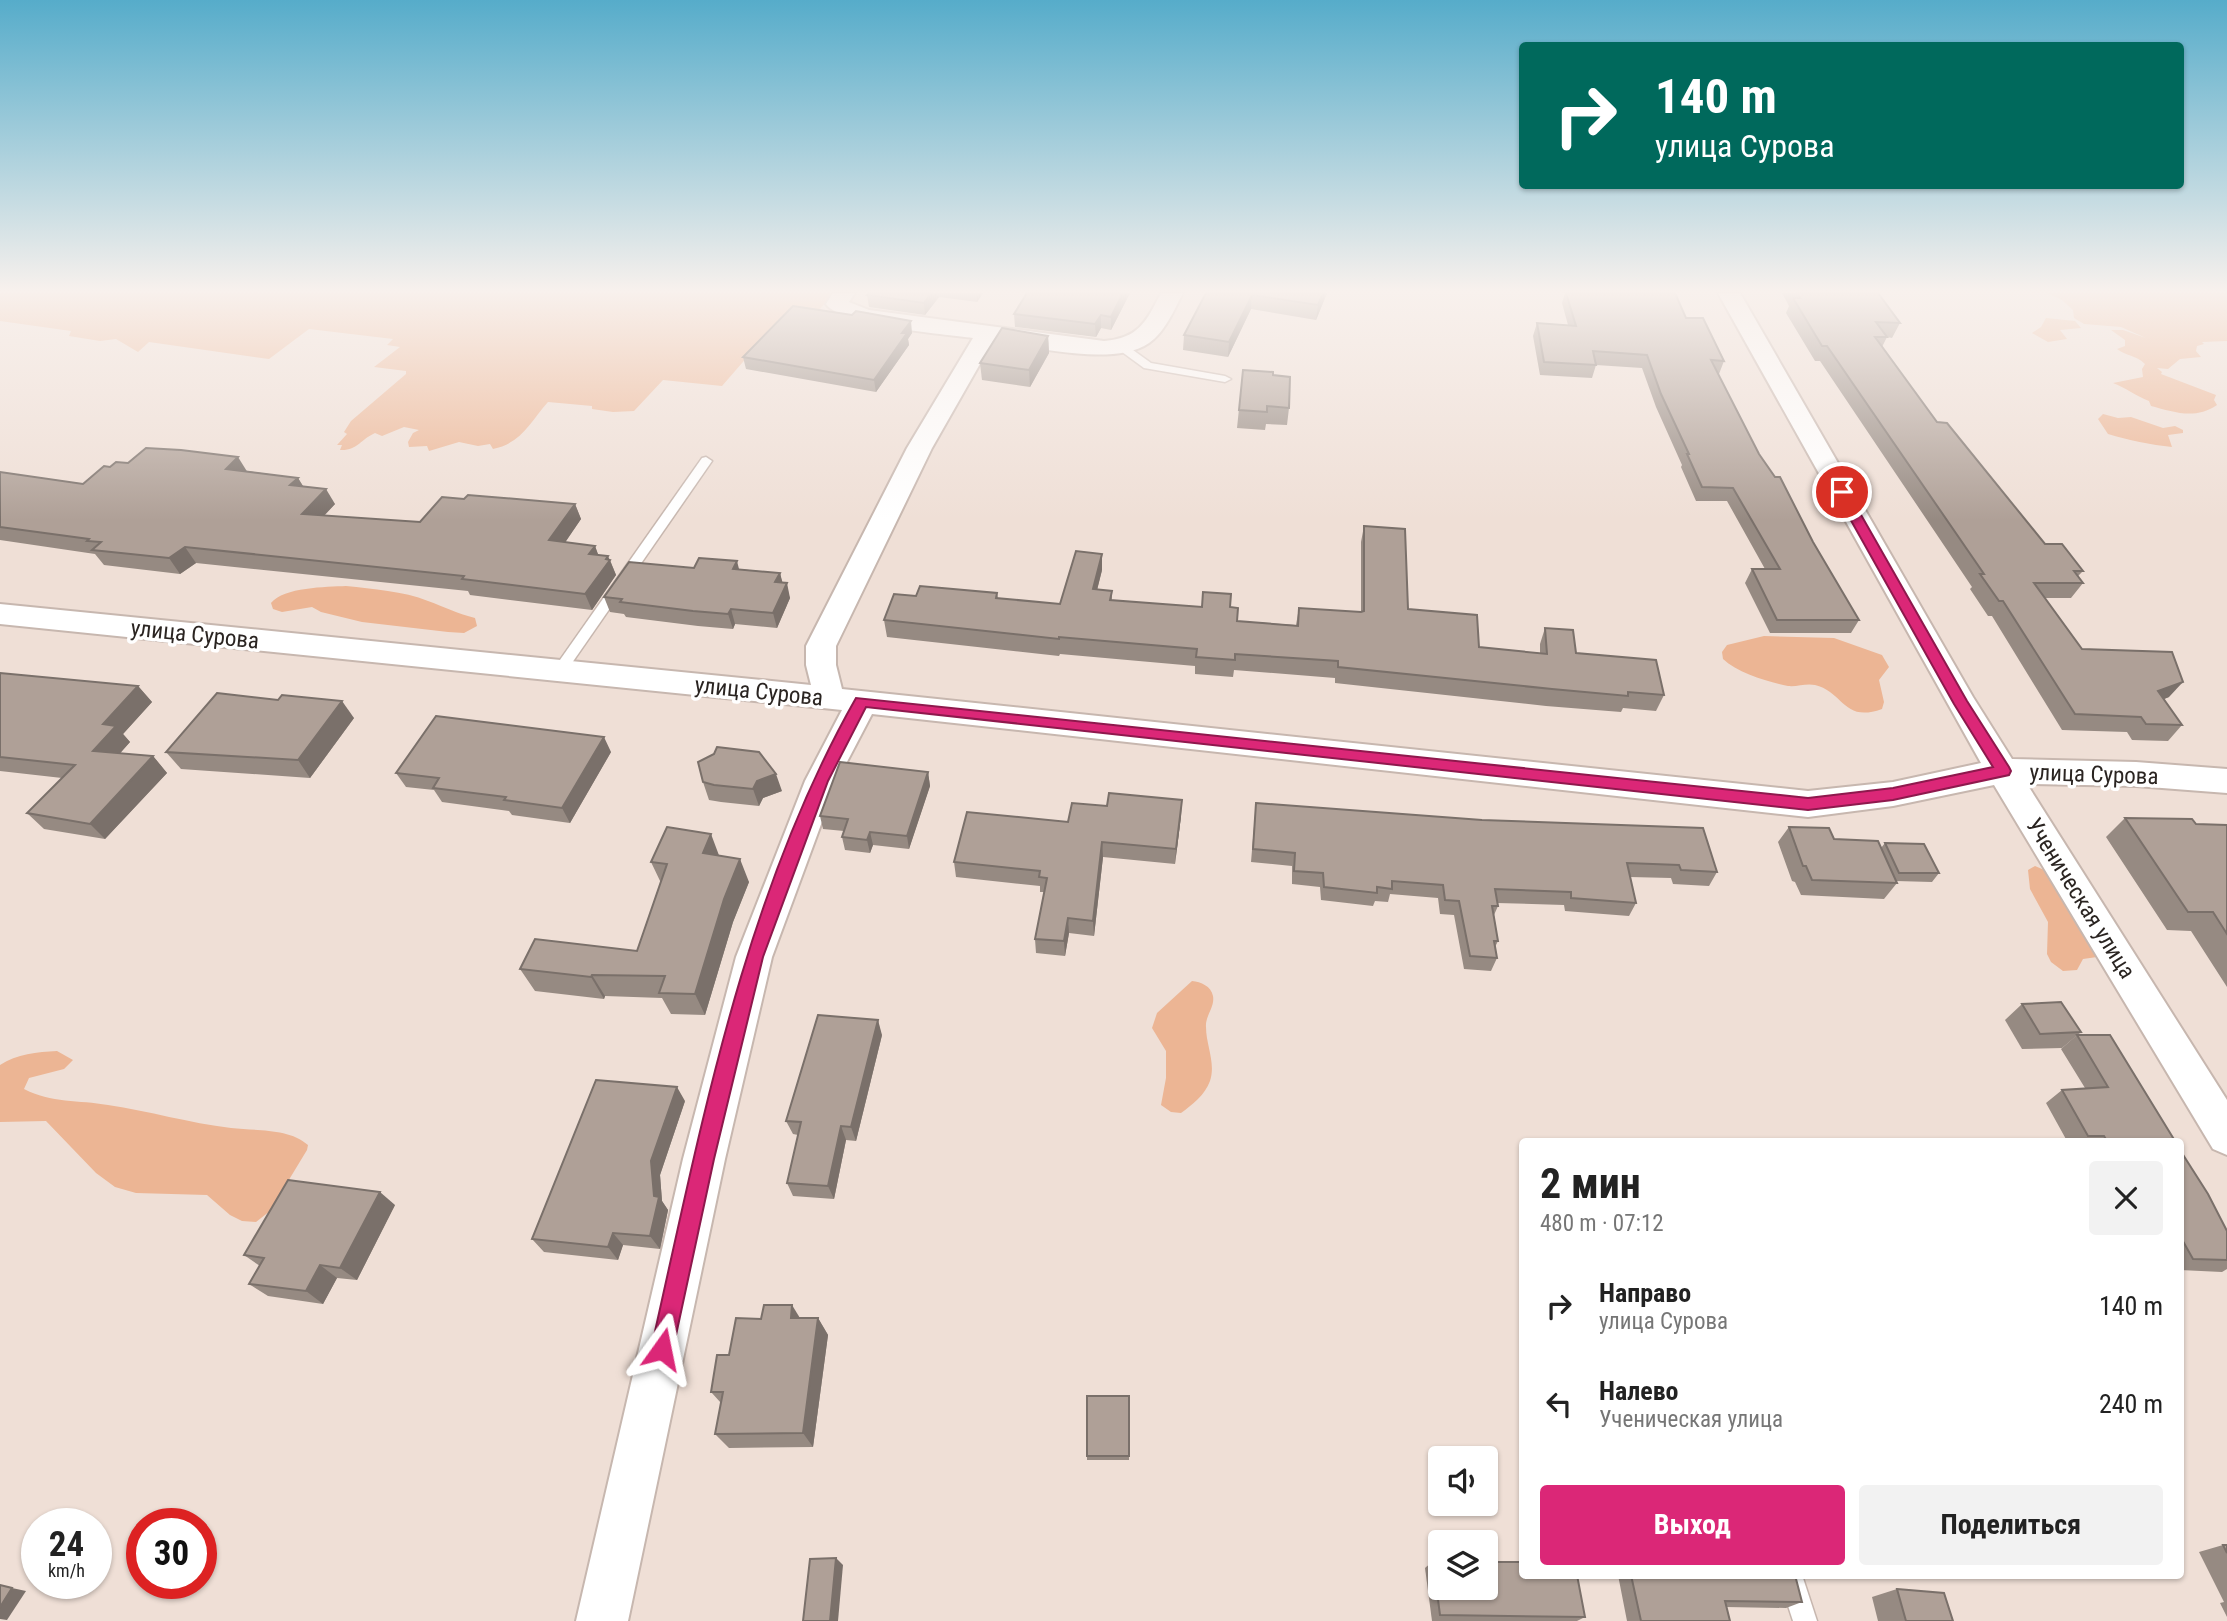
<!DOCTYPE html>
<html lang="ru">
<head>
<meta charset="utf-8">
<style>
  :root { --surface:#fff; --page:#f2f2f2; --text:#222; --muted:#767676; --accent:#db2777 }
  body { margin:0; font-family:"Roboto Condensed",sans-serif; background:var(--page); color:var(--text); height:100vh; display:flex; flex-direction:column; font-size:26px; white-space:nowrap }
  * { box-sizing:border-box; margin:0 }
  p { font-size:23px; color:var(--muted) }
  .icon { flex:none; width:38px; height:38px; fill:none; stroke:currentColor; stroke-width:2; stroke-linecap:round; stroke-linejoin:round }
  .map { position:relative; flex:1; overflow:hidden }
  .drawer { position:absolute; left:1519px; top:1138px; width:665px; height:441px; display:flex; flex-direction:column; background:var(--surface); border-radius:7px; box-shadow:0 2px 5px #0004 }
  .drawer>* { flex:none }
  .guide { position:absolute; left:1519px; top:42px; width:665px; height:147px; border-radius:7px; box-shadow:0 2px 5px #0004; background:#00695c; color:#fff; overflow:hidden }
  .buttons { position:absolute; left:1428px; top:1446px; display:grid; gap:14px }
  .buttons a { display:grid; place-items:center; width:70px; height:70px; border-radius:7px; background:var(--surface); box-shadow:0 2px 5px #0004; font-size:35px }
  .speed { position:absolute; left:21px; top:1508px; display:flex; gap:14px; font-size:35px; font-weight:700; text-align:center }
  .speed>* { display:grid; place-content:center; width:91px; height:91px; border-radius:50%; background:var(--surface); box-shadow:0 2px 5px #0004; line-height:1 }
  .speed small { font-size:18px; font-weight:400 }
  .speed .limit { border:10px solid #d22; background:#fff; color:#111 }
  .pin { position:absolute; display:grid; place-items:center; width:60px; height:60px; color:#fff; margin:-30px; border:4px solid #fff; border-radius:50%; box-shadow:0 2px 7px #0007 }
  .me { position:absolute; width:77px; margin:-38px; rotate:12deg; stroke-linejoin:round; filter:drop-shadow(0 0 5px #0008) }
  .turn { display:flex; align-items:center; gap:24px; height:147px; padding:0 21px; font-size:32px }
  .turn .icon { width:91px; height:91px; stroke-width:2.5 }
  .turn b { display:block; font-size:49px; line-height:60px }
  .round { display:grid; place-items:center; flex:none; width:74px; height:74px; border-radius:7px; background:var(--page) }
  .head { display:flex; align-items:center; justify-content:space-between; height:119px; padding:0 21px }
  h1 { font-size:42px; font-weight:700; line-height:52px }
  .action { display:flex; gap:14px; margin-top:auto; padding:14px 21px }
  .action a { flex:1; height:80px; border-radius:7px; background:var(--accent); color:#fff; font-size:28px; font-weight:700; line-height:80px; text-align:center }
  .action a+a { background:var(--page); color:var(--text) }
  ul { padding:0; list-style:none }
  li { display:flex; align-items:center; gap:21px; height:98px; padding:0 21px }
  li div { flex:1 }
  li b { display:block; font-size:26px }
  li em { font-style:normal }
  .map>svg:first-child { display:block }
  .green { fill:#ecb594 }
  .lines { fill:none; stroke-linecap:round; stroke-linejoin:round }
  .lane-casing { stroke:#c7b7af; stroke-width:3 }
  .street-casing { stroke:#c7b7af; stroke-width:4 }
  .lane { fill:#fff; fill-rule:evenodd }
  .street { fill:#fff; fill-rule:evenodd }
  .wall { fill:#968a82 }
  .shaded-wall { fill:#7a706a }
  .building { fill:#afa097; stroke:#7a706a; stroke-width:2 }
  .route { fill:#db2777; stroke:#8e194d; stroke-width:2 }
  .labels { text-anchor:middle; stroke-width:7; stroke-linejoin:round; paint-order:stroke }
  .street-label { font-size:23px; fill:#2a2421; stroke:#fff }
</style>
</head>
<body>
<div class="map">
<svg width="2227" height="1621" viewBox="0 0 2227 1621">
  <rect width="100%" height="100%" fill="#efdfd6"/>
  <g class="green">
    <path d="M0 293H834L811 319 783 316 722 386 663 380 634 411 613 412 592 409V406L548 402C530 422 522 443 493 449L490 444 478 446 459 442 429 451 427 446 409 447 408 442 413 433 419 430 404 427 382 436 375 433C361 439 357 451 340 450L342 445H337L347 434 344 432 351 421 406 374V371L374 367 400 347 387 345 393 339 309 329 269 359 149 342 138 352 116 339 100 341 69 336 71 331 0 321Z"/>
    <path d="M2047 293H2227V341L2202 342 2204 344 2197 346 2196 351 2201 357 2180 359 2168 369 2157 368 2162 372 2161 374 2216 395 2214 400 2217 405C2195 420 2174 412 2151 406L2149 401C2136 396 2126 388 2113 383L2143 377 2142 369 2145 364C2136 355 2126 356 2117 349L2125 346V340L2111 330H2123L2146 338 2121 327 2084 324 2074 318 2073 310 2062 300Z"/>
    <polygon points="2046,318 2075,321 2081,328 2060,330 2067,339 2048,342 2032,333 2041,327"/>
    <path d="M2103 414 2118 418 2131 417 2163 428 2175 426 2183 430V433L2168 435 2172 447C2151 445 2128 440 2108 434L2098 419Z"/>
    <path d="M346 586C373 589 403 591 428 601 445 607 458 614 475 618L477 626 464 633 448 632 362 622 321 612 312 607 282 612 273 609 271 603C284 587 326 587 346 586Z"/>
    <path d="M1764 636 1834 638 1882 655 1889 667 1879 680 1884 702 1882 709C1843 723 1844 692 1815 685 1806 683 1797 687 1788 686 1768 682 1738 673 1723 659L1722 652 1727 645Z"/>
    <polygon points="2035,866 2049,872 2101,952 2097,957 2083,959 2077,970 2063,971 2051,962 2047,954 2048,922 2030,889 2028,870"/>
    <path d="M1192 981C1201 982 1211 986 1213 996 1215 1007 1205 1016 1206 1027 1206 1045 1216 1063 1210 1081 1205 1095 1192 1105 1181 1113L1171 1112 1161 1105 1166 1078V1051L1152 1028 1157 1013Z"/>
    <path d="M57 1051 73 1060 64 1069 29 1078 24 1089C51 1103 79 1100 108 1105 149 1111 189 1123 231 1128 256 1131 289 1128 308 1145L307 1150 270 1211 256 1222 242 1221 230 1215 207 1195 136 1193 115 1187 96 1173 46 1121 0 1122V1065C17 1054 37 1052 57 1051Z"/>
  </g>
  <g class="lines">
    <g class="lane-casing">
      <g id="lane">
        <polygon points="1118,345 1126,345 1151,363 1225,376 1231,379 1225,382 1144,368 1118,349"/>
        <polygon points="706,457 712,461 565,673 555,673 553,670 555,667 702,458"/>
        <polygon points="1778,1575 1802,1575 1817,1621 1793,1621"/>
      </g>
    </g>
    <g class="street-casing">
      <path id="street" d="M833 293H855L849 302 869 310 1104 341C1139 338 1146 322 1161 293H1183C1174 310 1165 332 1149 343 1114 367 1034 347 993 341L932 448 836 646V665L842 689 1808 791 1893 782 1981 763 1718 293H1740L1973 697 2012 759 2136 762 2227 769V793L2136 786 2027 784 2227 1100V1155L2213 1149 1994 785 1893 806 1808 817 872 714 837 781 772 957 725 1159 628 1621H576L683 1159 736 957 805 781 842 710 0 624V604L811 685 806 665V646L907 448 973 338C944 334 841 326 826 304Z"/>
    </g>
    <use href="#lane" class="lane"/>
    <use href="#street" class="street"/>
  </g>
  <g class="wall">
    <polygon points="869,293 983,293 977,302 939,297 925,315 869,307 867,295"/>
    <polygon points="1027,293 1130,293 1111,330 1101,328 1096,337 1015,327 1014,314"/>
    <polygon points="1206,293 1327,293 1316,320 1251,309 1228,357 1183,350 1184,335"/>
    <polygon points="1565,293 1675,293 1686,318 1724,361 1719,374 1718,374 1759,454 1859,620 1851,633 1770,633 1745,583 1752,569 1765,569 1727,501 1696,501 1681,467 1682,465 1656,407 1642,368 1596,365 1592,378 1540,375 1533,336 1537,323 1568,325 1562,303"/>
    <polygon points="1782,293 1878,293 1900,323 1892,338 1887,337 1882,347 1937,422 2045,544 2083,571 2078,576 2083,583 2071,598 2045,598 2082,649 2169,697 2164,699 2182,725 2168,741 2132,740 2127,732 2062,730 1992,616 1988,616 1970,589 1972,587 1820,361 1815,361 1786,313 1789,306"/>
    <polygon points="852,315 912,333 908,339 909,345 876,392 746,369 743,357"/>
    <polygon points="1048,336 1049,353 1030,387 982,380 980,363"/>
    <polygon points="1243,370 1273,375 1289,408 1287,425 1266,424 1265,430 1237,428"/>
    <polygon points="128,463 247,471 298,478 303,486 335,504 324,516 420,522 464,499 575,504 581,519 565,542 595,546 598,555 610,560 616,575 592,610 470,595 468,591 196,563 180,574 104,565 95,554 0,540 0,472 83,484 110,467"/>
    <polygon points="1364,526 1408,609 1479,647 1540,653 1540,644 1545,628 1576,653 1664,695 1656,711 1623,708 1621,712 1546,706 1335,683 1335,678 1234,670 1233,677 1195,674 1195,666 1060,654 1059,656 887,637 884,620 916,596 997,593 998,598 1060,604 1102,570 1097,590 1112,591 1112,600 1202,607 1230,607 1237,621 1296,625 1299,608 1361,612 1361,542"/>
    <polygon points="694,568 739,569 780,573 782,583 790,598 777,628 735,624 733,629 698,626 626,617 624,614 610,612 604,597"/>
    <polygon points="0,673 138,686 152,702 123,734 130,742 120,753 153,756 167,773 105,839 44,829 27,813 62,778 0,771"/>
    <polygon points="278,700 354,718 310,778 181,769 166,752"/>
    <polygon points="611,752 570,823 512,815 509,811 442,802 434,790 406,787 396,773"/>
    <polygon points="928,772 930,786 909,849 873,845 870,853 845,850 842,837 844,831 823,829 820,816"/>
    <polygon points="703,782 782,791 763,798 759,806 721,802 709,800"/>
    <polygon points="1256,803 1482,820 1717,872 1709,886 1673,884 1671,878 1630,877 1636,903 1629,916 1565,911 1564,905 1497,903 1498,906 1494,915 1498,941 1495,947 1497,958 1491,971 1464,969 1454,915 1440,914 1438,898 1390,894 1388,902 1375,901 1373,906 1321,900 1320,887 1292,884 1292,866 1251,862"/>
    <polygon points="1181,816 1175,864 1103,857 1094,936 1069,933 1065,956 1036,953 1035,939 1044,892 1040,892 1040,886 956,877 954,862 1068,822"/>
    <polygon points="2125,818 2196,824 2227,825 2227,987 2191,931 2167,930 2106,837"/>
    <polygon points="1789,827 1834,839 1881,848 1885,843 1939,873 1932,882 1896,881 1897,883 1884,899 1801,895 1795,882 1792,881 1778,842"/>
    <polygon points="720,856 749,882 733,922 705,1015 671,1014 662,998 605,996 604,999 535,991 520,969 637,951 661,883 651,862"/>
    <polygon points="2022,1004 2081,1032 2062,1048 2022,1049 2005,1020"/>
    <polygon points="882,1035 856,1141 846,1140 834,1199 793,1196 787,1183 798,1135 793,1134 786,1121"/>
    <polygon points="2077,1035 2175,1141 2067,1141 2046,1103 2062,1090 2085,1088 2061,1049"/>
    <polygon points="685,1101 660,1175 662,1201 668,1210 660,1249 623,1245 618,1260 544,1252 532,1239"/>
    <polygon points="2180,1150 2227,1231 2227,1269 2222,1272 2180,1270"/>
    <polygon points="395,1205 357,1280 337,1278 323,1304 268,1296 249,1284 260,1266 244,1255"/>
    <polygon points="818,1318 828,1335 813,1447 729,1448 715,1434 721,1403 711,1392 729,1355 761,1319"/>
    <rect x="1087" y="1396" width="42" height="64"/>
    <polygon points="2223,1545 2227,1545 2227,1617 2220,1603 2224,1602 2199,1552"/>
    <polygon points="1433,1561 1585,1617 1577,1621 1432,1621 1425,1568"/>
    <polygon points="1618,1575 1795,1575 1802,1602 1786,1608 1726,1607 1730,1621 1627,1621"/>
    <polygon points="1897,1589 1953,1621 1878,1621 1872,1597"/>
  </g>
  <g class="shaded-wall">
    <polygon points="931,293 938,293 939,297 925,315 924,303"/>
    <polygon points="977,293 983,293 977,302"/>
    <polygon points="1123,293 1130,293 1111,330 1111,317"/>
    <polygon points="1323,293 1327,293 1316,320 1318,305"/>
    <polygon points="1252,295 1251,309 1228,357 1229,342"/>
    <polygon points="1101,315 1101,328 1096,337 1095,324"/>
    <polygon points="911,321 912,333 908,339 909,345 876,392 874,380 902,333"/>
    <polygon points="1048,336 1049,353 1030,387 1029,370"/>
    <polygon points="238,457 248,473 226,469"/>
    <polygon points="298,478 307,493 290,485"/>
    <polygon points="326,489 335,504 311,529 302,514"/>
    <polygon points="575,504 581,519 556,556 549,540"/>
    <polygon points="595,546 601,562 589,554"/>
    <polygon points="185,547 196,563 180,574 169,558"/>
    <polygon points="1102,554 1102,570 1093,606 1093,589"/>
    <polygon points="608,556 616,575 592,610 585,594"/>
    <polygon points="737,561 741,577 733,569"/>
    <polygon points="780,573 784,588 775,582"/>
    <polygon points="787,583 790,598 777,628 773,613"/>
    <polygon points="731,609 735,624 733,629 728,614"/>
    <polygon points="2183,682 2169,697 2144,707 2158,691"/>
    <polygon points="138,686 152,702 123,734 130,742 108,767 93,751 103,724"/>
    <polygon points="342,701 354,718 310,778 298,760"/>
    <polygon points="604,737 611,752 570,823 562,808"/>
    <polygon points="153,756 167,773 105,839 90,824"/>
    <polygon points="928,772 930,786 909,849 907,836"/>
    <polygon points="776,774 782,791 763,798 759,806 753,789 757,781"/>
    <polygon points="1182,800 1181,816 1175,864 1176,849"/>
    <polygon points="870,832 873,845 870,853 867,840"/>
    <polygon points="711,834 720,858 703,853"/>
    <polygon points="1102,842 1103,857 1094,936 1093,921"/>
    <polygon points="740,859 749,882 733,922 705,1015 695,994 724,899"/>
    <polygon points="1068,918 1069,933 1065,956 1064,941"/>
    <polygon points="592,975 605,996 604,999 591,977"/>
    <polygon points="878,1020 882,1035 856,1141 851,1127"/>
    <polygon points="677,1087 685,1101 660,1175 662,1201 668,1210 660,1249 650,1236 651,1161"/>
    <polygon points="841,1126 846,1140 834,1199 828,1186"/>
    <polygon points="380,1192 395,1205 357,1280 340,1268"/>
    <polygon points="613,1233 623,1245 618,1260 608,1247"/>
    <polygon points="320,1265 337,1278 323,1304 306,1291"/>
    <polygon points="792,1305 803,1323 791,1318"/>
    <polygon points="818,1318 828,1335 813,1447 803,1433"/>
    <polygon points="836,1558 843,1565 838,1621 830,1621"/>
    <polygon points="12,1588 26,1591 7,1620 0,1619 0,1607"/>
  </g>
  <g class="building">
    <polygon points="869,293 931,293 924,303 867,295"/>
    <polygon points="1027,293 1123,293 1111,317 1101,315 1095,324 1014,314"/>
    <polygon points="1206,293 1323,293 1318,305 1252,295 1229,342 1184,335"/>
    <polygon points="1566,293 1675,293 1686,318 1703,318 1724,361 1711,360 1759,454 1775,477 1780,477 1813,542 1859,620 1777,620 1752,569 1780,569 1733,488 1702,487 1687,454 1689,454 1661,394 1647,355 1593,351 1596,365 1544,362 1537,323 1576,326"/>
    <polygon points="1797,293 1878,293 1900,323 1876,322 1887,337 1875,337 1937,422 1947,423 2045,544 2062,544 2083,571 2074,571 2083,583 2034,583 2082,649 2172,652 2183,682 2158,691 2182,725 2146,724 2141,717 2075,714 2003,601 1999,601 1980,574 1984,574 1827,346 1822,346 1793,298 1800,298"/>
    <polygon points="793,306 852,315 856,311 911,321 902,333 907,333 874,380 743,357"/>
    <polygon points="1002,328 1048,336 1029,370 980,363"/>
    <polygon points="1243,370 1273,372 1273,375 1290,377 1289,408 1267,406 1267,412 1239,410"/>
    <polygon points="146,448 181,450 238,457 226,469 298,478 290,485 326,489 302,514 420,522 442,497 464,499 468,495 575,504 549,540 595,546 589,554 608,556 606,559 610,560 585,594 462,579 464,576 185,547 169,558 92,550 101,542 87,541 89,539 0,527 0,472 83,484 104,466 110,467 116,462 128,463"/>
    <polygon points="1364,526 1405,529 1408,609 1477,615 1479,647 1547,654 1545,628 1573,630 1576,653 1656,660 1664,695 1628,692 1628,696 1552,689 1338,667 1338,661 1235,654 1235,660 1196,657 1197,649 1059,637 1059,639 884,620 894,594 916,596 920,586 997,593 996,598 1060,604 1076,551 1102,554 1093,589 1112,591 1110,600 1202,607 1203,592 1231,594 1230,607 1238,608 1237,621 1298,626 1299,608 1361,612 1364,611"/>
    <polygon points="699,558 737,561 733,569 780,573 775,582 787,583 773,613 731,609 728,614 693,611 620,602 622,599 604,597 629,562 694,568"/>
    <polygon points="0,673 138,686 103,724 116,726 93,751 153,756 90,824 27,813 75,765 0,757"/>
    <polygon points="217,693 278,700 282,695 342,701 298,760 166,752"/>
    <polygon points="436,716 604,737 562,808 504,800 506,797 433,788 439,778 396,773"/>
    <polygon points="717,747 759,752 776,774 757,781 753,789 714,785 703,782 698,762 714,754"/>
    <polygon points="840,762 928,772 907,836 870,832 867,840 842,837 848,819 820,816"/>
    <polygon points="1109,793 1182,800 1176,849 1102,842 1093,921 1068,918 1064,941 1035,939 1047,878 1039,877 1040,871 954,862 967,812 1068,822 1072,803 1107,806"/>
    <polygon points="1256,803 1482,820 1703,828 1717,872 1681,870 1679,865 1627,863 1636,903 1571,898 1571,892 1495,889 1498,906 1492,906 1498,941 1494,941 1497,958 1470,956 1459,901 1445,900 1443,885 1392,881 1392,889 1377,887 1377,893 1324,887 1323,873 1294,871 1295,853 1253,849"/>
    <polygon points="2125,818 2192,819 2196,824 2227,825 2227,934 2213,912 2188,912"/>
    <polygon points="667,827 711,834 703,853 740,859 724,899 695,994 659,993 665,976 592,975 591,977 520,969 535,939 637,951 667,864 651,862"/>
    <polygon points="1789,827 1829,828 1834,839 1878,841 1897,883 1812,880 1806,866 1803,866"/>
    <polygon points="1885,843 1924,844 1939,873 1899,873"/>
    <polygon points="2061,1002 2081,1032 2040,1034 2022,1004"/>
    <polygon points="818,1015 878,1020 851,1127 841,1126 828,1186 787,1183 801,1122 786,1121"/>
    <polygon points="2077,1035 2110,1035 2175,1141 2107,1141 2104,1136 2088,1136 2062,1090 2108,1087"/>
    <polygon points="596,1080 677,1087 651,1161 654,1196 659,1197 650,1236 613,1233 608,1247 532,1239"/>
    <polygon points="2180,1150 2208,1194 2227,1231 2227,1260 2193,1259 2180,1236"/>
    <polygon points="288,1180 380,1192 340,1268 320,1265 306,1291 249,1284 264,1258 244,1255"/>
    <polygon points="764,1305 792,1305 791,1318 818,1318 803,1433 715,1434 723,1392 711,1392 717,1355 729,1355 736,1318 761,1319"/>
    <rect x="1087" y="1396" width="42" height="60"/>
    <polygon points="2223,1545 2227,1545 2227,1553"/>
    <polygon points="836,1558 830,1621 803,1621 810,1559"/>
    <polygon points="1433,1561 1440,1561 1440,1587 1486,1587 1486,1562 1522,1562 1522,1575 1577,1575 1585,1617 1440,1615"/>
    <polygon points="1631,1575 1795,1575 1802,1602 1725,1601 1730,1621 1641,1621"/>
    <polygon points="0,1585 12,1588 0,1607"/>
    <polygon points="1897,1589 1944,1593 1953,1621 1906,1621"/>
  </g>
  <linearGradient id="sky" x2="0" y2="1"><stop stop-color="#56acca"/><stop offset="0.56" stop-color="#f8f1ed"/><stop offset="1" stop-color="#f8f1ed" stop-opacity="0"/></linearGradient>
  <rect width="2227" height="520" fill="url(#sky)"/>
  <path class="route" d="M1842 488 1848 492 1967 701 2009 767 2011 771 2009 775 1893 800 1808 810 866 707 828 781 763 957 714 1159 673 1349 670 1357 662 1360 654 1357 651 1349C701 1128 743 897 856 698L1808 798 1893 788 1993 767 1954 704 1835 492Z"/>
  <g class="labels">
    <g class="street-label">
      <text transform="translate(195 634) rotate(6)" y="8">улица Сурова</text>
      <text transform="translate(759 691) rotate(6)" y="8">улица Сурова</text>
      <text transform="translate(2094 774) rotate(2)" y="8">улица Сурова</text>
      <text transform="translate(2081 898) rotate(58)" y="8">Ученическая улица</text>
    </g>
  </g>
</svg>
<div class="buttons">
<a><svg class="icon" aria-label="sound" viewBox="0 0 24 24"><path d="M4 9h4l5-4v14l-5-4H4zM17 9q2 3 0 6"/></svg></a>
<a><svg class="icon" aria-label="layers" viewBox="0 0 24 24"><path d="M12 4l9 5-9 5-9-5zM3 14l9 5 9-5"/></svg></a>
</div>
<div class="speed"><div>24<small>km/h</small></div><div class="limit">30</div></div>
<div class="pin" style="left:1842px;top:492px;background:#d93025"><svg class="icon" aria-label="arrive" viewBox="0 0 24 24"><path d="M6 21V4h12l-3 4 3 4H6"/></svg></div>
<svg class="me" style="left:662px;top:1349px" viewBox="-20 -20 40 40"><path d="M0-17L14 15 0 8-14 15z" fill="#db2777" stroke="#fff" stroke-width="4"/></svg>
<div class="guide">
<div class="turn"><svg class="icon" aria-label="right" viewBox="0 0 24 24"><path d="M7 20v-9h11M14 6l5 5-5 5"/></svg><div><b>140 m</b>улица Сурова</div></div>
</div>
<section class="drawer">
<div class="head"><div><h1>2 мин</h1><p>480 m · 07:12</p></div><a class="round"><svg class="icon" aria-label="close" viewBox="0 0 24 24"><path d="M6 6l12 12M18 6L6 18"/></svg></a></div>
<ul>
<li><svg class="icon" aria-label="right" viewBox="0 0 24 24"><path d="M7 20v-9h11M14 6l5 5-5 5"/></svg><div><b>Направо</b><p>улица Сурова</p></div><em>140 m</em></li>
<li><svg class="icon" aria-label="left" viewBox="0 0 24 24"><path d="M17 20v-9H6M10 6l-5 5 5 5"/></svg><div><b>Налево</b><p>Ученическая улица</p></div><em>240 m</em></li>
</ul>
<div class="action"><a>Выход</a><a>Поделиться</a></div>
</section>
</div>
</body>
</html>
